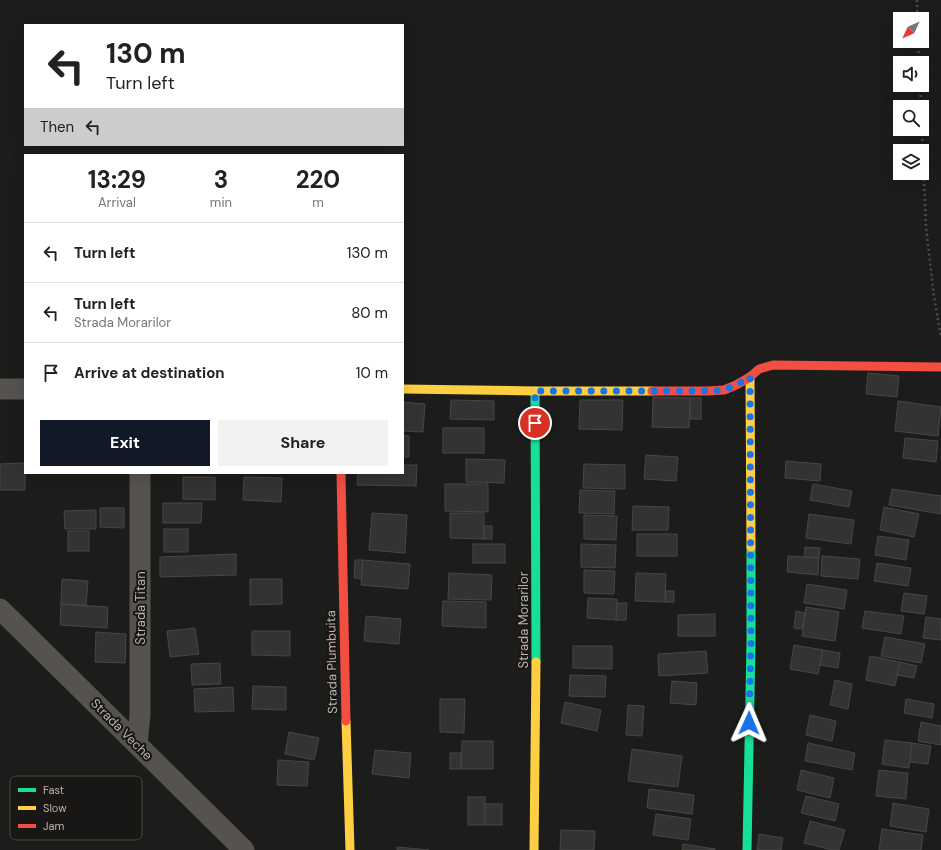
<!DOCTYPE html>
<html lang="en">
<head>
<meta charset="utf-8">
<style>
  :root { --surface:#fff; --page:#f2f2f2; --text:#222; --muted:#767676; --line:#e0e0e0; --accent:#111827 }
  body { margin:0; font-family:"DM Sans",sans-serif; background:var(--page); color:var(--text); height:100vh; display:flex; flex-direction:column; font-size:15px; white-space:nowrap }
  * { box-sizing:border-box; margin:0 }
  p { font-size:13px; color:var(--muted) }
  .icon { flex:none; width:22px; height:22px; fill:none; stroke:currentColor; stroke-width:2; stroke-linecap:round; stroke-linejoin:round }
  .map { position:relative; flex:1; overflow:hidden }
  .side { position:absolute; left:24px; top:154px; width:380px; height:320px; display:flex; flex-direction:column; background:var(--surface); border-radius:0px; box-shadow:0 4px 16px #0002 }
  .side>* { flex:none }
  .top-card { position:absolute; left:24px; top:24px; width:380px; height:122px; border-radius:0px; box-shadow:0 4px 16px #0002; background:#fff; color:var(--text); overflow:hidden }
  .needle { width:26px; rotate:226deg }
  .fabs { position:absolute; left:893px; top:12px; display:grid; gap:8px }
  .fabs a { display:grid; place-items:center; width:36px; height:36px; border-radius:0px; background:var(--surface); box-shadow:0 4px 16px #0002; font-size:20px }
  .pin { position:absolute; display:grid; place-items:center; width:34px; height:34px; color:#fff; margin:-17px; border:2px solid #fff; border-radius:50%; box-shadow:0 1px 4px #0007 }
  .me { position:absolute; width:44px; margin:-22px; rotate:1deg; stroke-linejoin:round; filter:drop-shadow(0 0 3px #0008) }
  .turn { display:flex; align-items:center; gap:14px; height:84px; padding:0 16px; font-size:18px }
  .turn .icon { width:52px; height:52px; stroke-width:2.5 }
  .turn b { display:block; font-size:28px; line-height:34px }
  .then { display:flex; align-items:center; height:38px; padding:0 16px; background:#0003; gap:8px; font-size:15px }
  .eta { display:flex; justify-content:space-evenly; align-items:center; height:68px; text-align:center }
  .eta b { font-size:24px; font-weight:700; line-height:28px }
  .cta { display:flex; gap:8px; margin-top:auto; padding:8px 16px }
  .cta a { flex:1; height:46px; border-radius:0px; background:var(--accent); color:#fff; font-size:16px; font-weight:700; line-height:46px; text-align:center }
  .cta a+a { background:var(--page); color:var(--text) }
  ul { padding:0; list-style:none }
  li { display:flex; align-items:center; gap:12px; height:60px; padding:0 16px; border-top:1px solid var(--line) }
  li div { flex:1 }
  li b { display:block; font-size:15px }
  li em { font-style:normal }
  .map>svg:first-child { display:block }
  .building { fill:#343332; stroke:#484644 }
  .lines { fill:none; stroke-linecap:round; stroke-linejoin:round }
  .path { stroke:#4f4d4b; stroke-width:2.5; stroke-dasharray:2 3; stroke-linecap:butt }
  .street { stroke:#55524f; stroke-width:21 }
  .fast { stroke:#16e098; stroke-width:9 }
  .slow { stroke:#ffcf43; stroke-width:9 }
  .jam { stroke:#f24e42; stroke-width:9 }
  .route { stroke:#1a73e8; stroke-width:7; stroke-dasharray:0 12.6 }
  .labels { text-anchor:middle; stroke-width:4; stroke-linejoin:round; paint-order:stroke }
  .street-label { font-size:13px; fill:#bcb2ad; stroke:#181715 }
  .key { fill:#181715; stroke:#494643; stroke-width:1 }
  .key-label { font-size:11px; fill:#bcb2ad }
</style>
</head>
<body>
<div class="map">
<svg width="941" height="850" viewBox="0 0 941 850">
  <rect width="100%" height="100%" fill="#1c1c1b"/>
  <g class="building">
    <polygon points="868,373 899,376 897,397 866,394"/>
    <polygon points="653,397 690,398 689,428 652,427"/>
    <rect x="690" y="398" width="11" height="21"/>
    <polygon points="451,400 494,401 494,420 450,419"/>
    <polygon points="580,400 623,400 622,430 579,429"/>
    <polygon points="898,401 941,407 938,436 895,431"/>
    <polygon points="403,402 425,404 423,432 403,431"/>
    <rect x="443" y="428" width="41" height="25"/>
    <polygon points="403,435 409,436 409,457 403,457"/>
    <polygon points="905,438 938,441 936,462 903,458"/>
    <polygon points="646,455 678,457 676,481 644,479"/>
    <polygon points="466,459 505,460 504,483 466,482"/>
    <polygon points="786,461 821,464 820,481 785,478"/>
    <polygon points="25,463 25,490 0,490 0,464"/>
    <polygon points="584,464 625,465 625,489 583,488"/>
    <polygon points="403,465 417,465 416,486 357,485 358,473 403,473"/>
    <polygon points="183,477 215,477 215,500 183,499"/>
    <polygon points="244,477 282,478 281,502 243,500"/>
    <polygon points="445,484 488,484 488,512 445,511"/>
    <polygon points="813,484 852,491 849,507 810,500"/>
    <polygon points="892,489 941,496 941,514 889,505"/>
    <polygon points="580,490 615,491 614,514 579,513"/>
    <polygon points="163,503 202,503 201,523 163,523"/>
    <polygon points="633,506 669,507 668,530 632,530"/>
    <polygon points="884,507 919,514 914,537 880,530"/>
    <polygon points="100,508 124,508 124,528 100,527"/>
    <polygon points="96,510 96,529 65,529 64,511"/>
    <polygon points="372,513 407,515 405,553 369,550"/>
    <polygon points="450,513 484,513 484,539 450,538"/>
    <polygon points="809,514 854,520 851,544 806,538"/>
    <polygon points="584,515 617,516 616,540 584,539"/>
    <rect x="484" y="526" width="8" height="13"/>
    <rect x="164" y="529" width="24" height="23"/>
    <rect x="68" y="531" width="21" height="20"/>
    <rect x="637" y="534" width="40" height="22"/>
    <polygon points="878,536 909,540 906,560 875,555"/>
    <rect x="473" y="544" width="32" height="19"/>
    <polygon points="581,544 616,545 615,568 581,567"/>
    <polygon points="805,547 820,548 819,558 804,557"/>
    <polygon points="236,554 236,575 160,577 160,557"/>
    <polygon points="788,556 819,558 818,575 787,572"/>
    <polygon points="822,556 860,559 858,579 821,576"/>
    <polygon points="355,560 363,560 361,579 354,578"/>
    <polygon points="363,560 410,564 408,589 361,585"/>
    <polygon points="877,563 911,568 908,586 874,581"/>
    <polygon points="584,570 615,571 614,594 584,593"/>
    <polygon points="449,573 492,575 491,600 448,599"/>
    <polygon points="636,573 666,574 665,602 635,601"/>
    <polygon points="62,579 88,581 86,605 61,604"/>
    <polygon points="250,579 282,579 282,604 250,605"/>
    <polygon points="807,584 847,590 844,609 804,603"/>
    <polygon points="666,591 674,591 674,602 665,602"/>
    <polygon points="904,593 927,596 924,614 901,611"/>
    <polygon points="588,598 617,599 616,620 587,618"/>
    <polygon points="443,601 486,602 486,628 442,626"/>
    <polygon points="617,603 627,603 626,620 616,620"/>
    <polygon points="61,604 108,607 107,628 60,625"/>
    <polygon points="806,607 839,612 835,641 802,636"/>
    <polygon points="796,611 805,613 802,629 794,628"/>
    <polygon points="865,611 904,616 901,634 862,628"/>
    <polygon points="715,614 715,636 678,636 678,615"/>
    <polygon points="366,616 401,619 399,644 364,641"/>
    <polygon points="926,617 941,619 941,640 923,638"/>
    <polygon points="195,628 199,654 170,657 167,631"/>
    <polygon points="252,631 290,631 290,656 252,655"/>
    <polygon points="96,632 126,634 125,663 95,662"/>
    <polygon points="885,637 925,644 921,663 881,656"/>
    <polygon points="794,645 823,650 818,674 790,669"/>
    <polygon points="573,646 612,646 612,669 573,668"/>
    <polygon points="823,650 840,653 838,668 820,665"/>
    <polygon points="706,651 708,673 659,676 658,654"/>
    <polygon points="870,656 900,662 895,686 866,680"/>
    <polygon points="900,662 917,666 914,678 897,675"/>
    <polygon points="220,663 221,684 192,685 191,664"/>
    <polygon points="570,675 606,676 605,697 569,696"/>
    <polygon points="835,680 852,684 848,709 830,705"/>
    <polygon points="672,681 697,683 696,705 670,703"/>
    <polygon points="253,686 286,687 286,710 252,709"/>
    <polygon points="233,687 234,711 195,712 194,689"/>
    <polygon points="440,699 465,699 464,733 440,732"/>
    <polygon points="906,699 934,704 932,718 904,713"/>
    <polygon points="565,702 601,710 597,731 561,723"/>
    <polygon points="628,705 644,706 642,736 626,735"/>
    <polygon points="810,715 836,721 832,741 806,735"/>
    <polygon points="921,722 941,726 941,745 918,741"/>
    <polygon points="289,732 319,738 314,760 285,754"/>
    <polygon points="885,740 912,743 909,768 882,764"/>
    <polygon points="462,741 493,741 493,769 461,769"/>
    <polygon points="808,743 855,753 852,770 805,761"/>
    <polygon points="912,743 931,746 928,764 910,762"/>
    <polygon points="632,749 682,756 678,787 628,781"/>
    <polygon points="375,750 411,753 409,778 372,774"/>
    <rect x="450" y="753" width="11" height="16"/>
    <polygon points="278,760 309,762 307,786 277,785"/>
    <polygon points="801,770 834,778 830,798 797,790"/>
    <polygon points="879,770 908,773 906,799 876,796"/>
    <polygon points="649,789 694,795 692,814 647,808"/>
    <polygon points="806,796 839,804 835,821 801,813"/>
    <rect x="468" y="797" width="17" height="28"/>
    <polygon points="893,803 929,809 926,832 890,826"/>
    <rect x="485" y="804" width="17" height="21"/>
    <polygon points="656,814 691,819 688,840 653,835"/>
    <polygon points="810,821 845,830 839,850 833,850 804,843"/>
    <polygon points="882,829 923,835 921,850 879,850"/>
    <polygon points="561,830 595,831 594,850 560,850"/>
    <polygon points="759,834 783,838 781,850 757,850"/>
    <polygon points="683,844 715,849 715,850 682,850"/>
    <polygon points="397,847 429,850 397,850"/>
  </g>
  <g class="lines">
    <g class="path">
      <polyline points="917,0 917,19"/>
      <polyline points="918,41 919,63"/>
      <polyline points="920,85 921,107"/>
      <polyline points="922,129 926,227 934,296 941,338"/>
    </g>
    <g class="street">
      <polyline points="0,389 25,389"/>
      <polyline points="0,609 244,850"/>
      <polyline points="137,744 140,715 140,473"/>
    </g>
    <g class="fast">
      <polyline points="535,391 536,662"/>
      <polyline points="747,850 751,643 751,547"/>
    </g>
    <g class="slow">
      <polyline points="750,377 751,547"/>
      <polyline points="403,389 535,391 652,391"/>
      <polyline points="346,721 350,850"/>
      <polyline points="534,850 536,662"/>
    </g>
    <g class="jam">
      <polyline points="652,391 708,391 724,390 736,385 750,377 759,369 773,365 941,367"/>
      <polyline points="341,473 346,721"/>
    </g>
  </g>
  <g class="lines">
    <polyline class="route" points="535,423 535,391 708,391 724,390 736,385 750,377 751,643 749,723"/>
  </g>
  <g class="labels">
    <g class="street-label">
      <text transform="translate(140 608) rotate(-90)" y="5">Strada Titan</text>
      <text transform="translate(523 620) rotate(-90)" y="5">Strada Morarilor</text>
      <text transform="translate(331 662) rotate(-91)" y="5">Strada Plumbuita</text>
      <text transform="translate(122 729) rotate(45)" y="5">Strada Veche</text>
    </g>
  </g>
  <rect x="10" y="776" width="132" height="64" rx="6" class="key"/>
  <rect x="18" y="788" width="18" height="4" fill="#16e098"/>
  <rect x="18" y="806" width="18" height="4" fill="#ffcf43"/>
  <rect x="18" y="824" width="18" height="4" fill="#f24e42"/>
  <g class="key-label">
    <text x="43" y="794">Fast</text>
    <text x="43" y="812">Slow</text>
    <text x="43" y="830">Jam</text>
  </g>
</svg>
<div class="fabs">
<a><svg class="needle" viewBox="-14 -14 28 28"><path d="M0-13l5 13h-10z" fill="#e53935"/><path d="M0 13l5-13h-10z" fill="#767676"/></svg></a>
<a><svg class="icon" aria-label="sound" viewBox="0 0 24 24"><path d="M4 9h4l5-4v14l-5-4H4zM17 9q2 3 0 6"/></svg></a>
<a><svg class="icon" aria-label="search" viewBox="0 0 24 24"><circle cx="10" cy="10" r="6"/><path d="M15 15l6 6"/></svg></a>
<a><svg class="icon" aria-label="layers" viewBox="0 0 24 24"><path d="M12 4l9 5-9 5-9-5zM3 14l9 5 9-5"/></svg></a>
</div>
<div class="pin" style="left:535px;top:423px;background:#d93025"><svg class="icon" aria-label="arrive" viewBox="0 0 24 24"><path d="M6 21V4h12l-3 4 3 4H6"/></svg></div>
<svg class="me" style="left:749px;top:723px" viewBox="-20 -20 40 40"><path d="M0-17L14 15 0 8-14 15z" fill="#1a73e8" stroke="#fff" stroke-width="4"/></svg>
<div class="top-card">
<div class="turn"><svg class="icon" aria-label="left" viewBox="0 0 24 24"><path d="M17 20v-9H6M10 6l-5 5 5 5"/></svg><div><b>130 m</b>Turn left</div></div>
<div class="then">Then<svg class="icon" aria-label="left" viewBox="0 0 24 24"><path d="M17 20v-9H6M10 6l-5 5 5 5"/></svg></div>
</div>
<section class="side">
<div class="eta">
<div><b>13:29</b><p>Arrival</p></div>
<div><b>3</b><p>min</p></div>
<div><b>220</b><p>m</p></div>
</div>
<ul>
<li><svg class="icon" aria-label="left" viewBox="0 0 24 24"><path d="M17 20v-9H6M10 6l-5 5 5 5"/></svg><div><b>Turn left</b></div><em>130 m</em></li>
<li><svg class="icon" aria-label="left" viewBox="0 0 24 24"><path d="M17 20v-9H6M10 6l-5 5 5 5"/></svg><div><b>Turn left</b><p>Strada Morarilor</p></div><em>80 m</em></li>
<li><svg class="icon" aria-label="arrive" viewBox="0 0 24 24"><path d="M6 21V4h12l-3 4 3 4H6"/></svg><div><b>Arrive at destination</b></div><em>10 m</em></li>
</ul>
<div class="cta"><a>Exit</a><a>Share</a></div>
</section>
</div>
</body>
</html>
